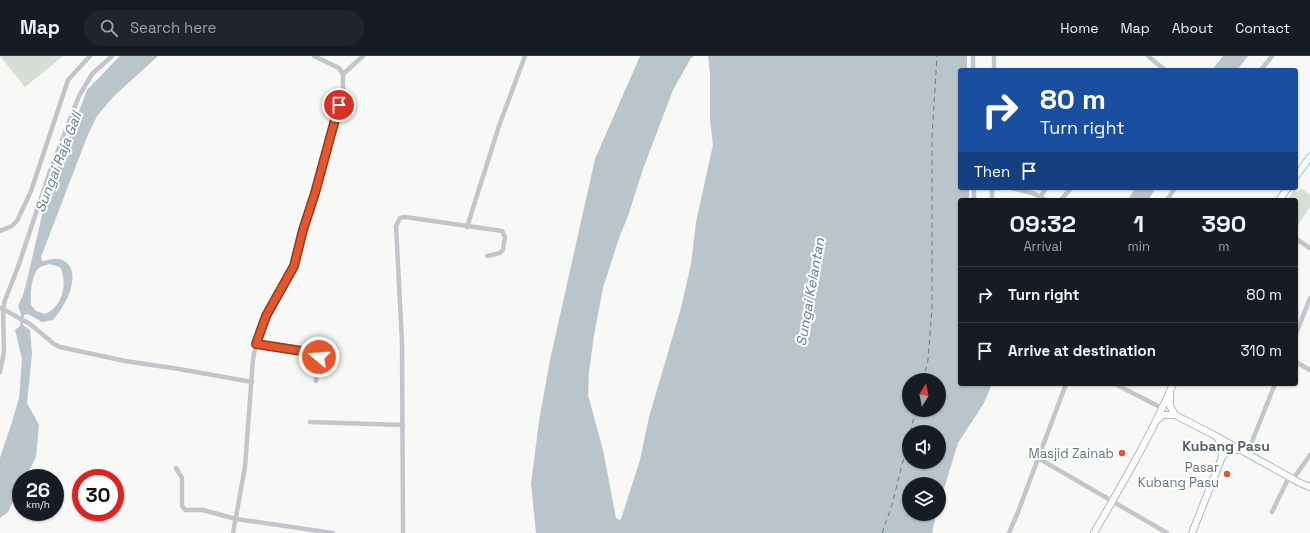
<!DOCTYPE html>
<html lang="en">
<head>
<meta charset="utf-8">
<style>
  :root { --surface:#171b24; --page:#20242c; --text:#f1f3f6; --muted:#9ea1a6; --line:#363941 }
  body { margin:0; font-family:"Space Grotesk",sans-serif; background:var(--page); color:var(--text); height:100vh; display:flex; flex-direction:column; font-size:15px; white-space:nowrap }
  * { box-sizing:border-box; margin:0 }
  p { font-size:13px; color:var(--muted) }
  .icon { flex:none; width:22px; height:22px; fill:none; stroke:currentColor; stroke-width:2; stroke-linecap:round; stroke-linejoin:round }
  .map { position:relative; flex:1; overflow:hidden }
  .drawer { position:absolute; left:958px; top:142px; width:340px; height:188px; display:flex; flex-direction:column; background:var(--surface); border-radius:4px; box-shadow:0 1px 3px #0004 }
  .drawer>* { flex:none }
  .hud { position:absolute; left:958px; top:12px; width:340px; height:122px; border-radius:4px; box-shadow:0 1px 3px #0004; background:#1a4fa0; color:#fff; overflow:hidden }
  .needle { width:26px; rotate:10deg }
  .controls { position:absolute; left:902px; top:317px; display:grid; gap:8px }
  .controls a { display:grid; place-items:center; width:44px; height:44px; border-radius:50%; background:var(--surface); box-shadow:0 1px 3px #0004; font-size:20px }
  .speed { position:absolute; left:12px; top:413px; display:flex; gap:8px; font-size:20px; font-weight:700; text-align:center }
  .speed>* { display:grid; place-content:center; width:52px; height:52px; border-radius:50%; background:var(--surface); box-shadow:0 1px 3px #0004; line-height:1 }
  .speed small { font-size:10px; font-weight:400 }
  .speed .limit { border:6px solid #d22; background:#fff; color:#111 }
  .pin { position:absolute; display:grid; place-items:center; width:34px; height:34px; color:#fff; margin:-17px; border:2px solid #fff; border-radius:50%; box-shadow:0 1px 4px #0007 }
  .me { position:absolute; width:44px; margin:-22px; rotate:288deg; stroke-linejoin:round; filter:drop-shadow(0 0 3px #0008) }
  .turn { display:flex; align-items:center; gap:14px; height:84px; padding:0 16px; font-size:18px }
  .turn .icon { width:52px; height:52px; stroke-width:2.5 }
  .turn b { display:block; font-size:28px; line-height:34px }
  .then { display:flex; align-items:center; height:38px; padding:0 16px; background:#0003; gap:8px; font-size:15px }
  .eta { display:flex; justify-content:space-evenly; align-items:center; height:68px; text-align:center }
  .eta b { font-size:24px; font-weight:700; line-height:28px }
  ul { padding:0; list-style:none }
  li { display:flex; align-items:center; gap:12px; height:56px; padding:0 16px; border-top:1px solid var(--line) }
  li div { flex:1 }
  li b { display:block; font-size:15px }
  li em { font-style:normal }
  header { display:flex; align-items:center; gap:24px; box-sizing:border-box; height:56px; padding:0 20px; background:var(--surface); border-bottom:1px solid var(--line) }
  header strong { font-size:19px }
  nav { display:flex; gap:22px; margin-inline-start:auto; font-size:14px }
  .search { width:280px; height:36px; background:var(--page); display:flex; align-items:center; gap:10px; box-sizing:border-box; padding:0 14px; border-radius:22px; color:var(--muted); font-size:15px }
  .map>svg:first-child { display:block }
  .green { fill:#d8ddd5 }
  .water { fill:#b9c5c9; fill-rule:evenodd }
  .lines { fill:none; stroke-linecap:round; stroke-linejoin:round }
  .ferry { stroke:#637a82; stroke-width:1; stroke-dasharray:5 4; stroke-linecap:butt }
  .secondary-casing { stroke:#b2b8bd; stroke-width:8 }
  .minor { stroke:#c2c6ca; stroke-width:4.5 }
  .secondary { stroke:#fff; stroke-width:6 }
  .route-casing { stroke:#93391d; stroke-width:10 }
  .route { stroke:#e2572c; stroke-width:7 }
  .poi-dot { fill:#e2572c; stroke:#fff; stroke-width:1.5 }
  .labels { text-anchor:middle; stroke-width:4; stroke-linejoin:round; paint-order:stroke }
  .poi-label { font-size:13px; fill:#647481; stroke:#fff; text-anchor:end }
  .water-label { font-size:14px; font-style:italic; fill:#637a82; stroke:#fff }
  .neighbourhood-label { font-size:14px; font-weight:bold; fill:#55626c; stroke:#fff }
</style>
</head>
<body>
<header>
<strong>Map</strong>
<div class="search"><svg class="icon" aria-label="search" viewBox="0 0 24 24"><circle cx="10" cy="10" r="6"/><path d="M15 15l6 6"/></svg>Search here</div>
<nav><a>Home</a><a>Map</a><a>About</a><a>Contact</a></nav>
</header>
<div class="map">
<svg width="1310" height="477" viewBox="0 0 1310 477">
  <rect width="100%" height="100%" fill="#f8f8f6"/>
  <g class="green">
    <polygon points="0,0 63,0 25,31"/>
    <polygon points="1301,132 1310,139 1310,151 1297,170 1296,144 1287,144 1294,134 1298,137"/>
  </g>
  <g class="water">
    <path d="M120 0H158L113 41 97 60 87 81 41 201 42 205C49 204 58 201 64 205 79 213 71 237 64 248 61 254 57 259 53 264L42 266 28 258 24 259 23 269 30 274 32 298 27 347 39 369 36 401 25 422H21V430L8 456 0 462V402L12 366 19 342 22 303 15 274 20 270 21 258 18 250 23 239 28 220 45 146 87 34ZM49 208 60 211C68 227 63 251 45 258L36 255 31 249C30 239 31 218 40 211 42 210 47 209 49 208Z"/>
    <path d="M640 0H694L691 2 673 34 643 113 628 160 619 182 603 232 594 279 589 316 588 339 603 394 616 462 619 464 621 463 640 404 649 361 681 252 691 208 696 166 713 89 710 64V18L708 0H967V14H960V132H969V144H960V328H992L984 347 958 387 939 449V428H909V458H936L932 477H536L531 428 539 365 550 304 595 103ZM909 324H939V354H909ZM909 376H939V406H909Z"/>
    <polygon points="1223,0 1248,0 1237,14 1212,14"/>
    <polygon points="1135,132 1156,132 1148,144 1128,144"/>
  </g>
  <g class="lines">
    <g class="ferry">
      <polyline points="923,324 928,304 932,253 932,81 937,0"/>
      <polyline points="910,376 916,354"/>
      <polyline points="882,477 892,449 909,381"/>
    </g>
    <g class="secondary-casing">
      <g id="secondary">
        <polyline points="1296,120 1310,101"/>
        <polyline points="1279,144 1288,132"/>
        <polyline points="1170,337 1170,350 1175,359"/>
        <polyline points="1157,364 1163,359 1175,359 1214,379 1300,427 1310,431"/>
        <polyline points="1217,381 1221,388 1222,401"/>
        <path d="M1094 477C1122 428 1151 380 1173 328"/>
        <polyline points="1192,477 1222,401 1228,394 1238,394"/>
      </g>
    </g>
    <g class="minor">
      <polyline points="973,0 973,14"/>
      <polyline points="994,0 994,14"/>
      <polyline points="1148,0 1165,14"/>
      <polyline points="1261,14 1272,0"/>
      <polyline points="343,18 363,0"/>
      <polyline points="974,132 974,144"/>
      <polyline points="992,132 992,144"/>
      <polyline points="1012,132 1035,138 1046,144"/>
      <polyline points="1041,140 1046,132"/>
      <polyline points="1061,144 1071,132"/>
      <polyline points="1167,144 1175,132"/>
      <polyline points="467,171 499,70 525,0"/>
      <polyline points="0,175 12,170 17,165 31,135 68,24 90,0"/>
      <polyline points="1296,183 1310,192"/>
      <polyline points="1,252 30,268 54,288 60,291 125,305 179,313 252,326"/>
      <polyline points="1296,278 1310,242"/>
      <polyline points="256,288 317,297 319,301 316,325"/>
      <polyline points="1296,306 1310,314"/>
      <polyline points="0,316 4,296 3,254 5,244 18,211 50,115 79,40 92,18 112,0"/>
      <polyline points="1115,328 1162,352"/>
      <polyline points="310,366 403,369"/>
      <polyline points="1247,398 1275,328"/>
      <polyline points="1038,402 1167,477"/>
      <polyline points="176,412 182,422 182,450 185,454 203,454 236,463 333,477"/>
      <polyline points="1293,423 1310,399"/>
      <polyline points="1272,456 1289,421"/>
      <polyline points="233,477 245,411 253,303 257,282 266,260 294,210 303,174 315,137 343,35 343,18 339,12 314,0"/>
      <polyline points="403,477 402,286 396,170 400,162 405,161 502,175 505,181 503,194 500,197 487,200"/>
      <polyline points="1009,477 1018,456 1066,328"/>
    </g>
    <use href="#secondary" class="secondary"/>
  </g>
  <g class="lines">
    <g class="route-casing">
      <polyline id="route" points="319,301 318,298 315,297 256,288 266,260 294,210 303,174 315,137 339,49"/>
    </g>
    <use href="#route" class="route"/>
  </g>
  <g class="poi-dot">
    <circle cx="1122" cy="397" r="4"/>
    <circle cx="1227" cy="418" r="4"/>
  </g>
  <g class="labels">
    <g class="poi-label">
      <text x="1114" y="402">Masjid Zainab</text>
      <text x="1219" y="416">Pasar<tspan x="1219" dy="15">Kubang Pasu</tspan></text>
    </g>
    <g class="water-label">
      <text transform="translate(58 106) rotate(-69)" y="5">Sungai Raja Gali</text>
      <text transform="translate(810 236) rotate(-80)" y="5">Sungai Kelantan</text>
    </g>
    <g class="neighbourhood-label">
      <text x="1226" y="395">Kubang Pasu</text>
    </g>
  </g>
</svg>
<div class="controls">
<a><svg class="needle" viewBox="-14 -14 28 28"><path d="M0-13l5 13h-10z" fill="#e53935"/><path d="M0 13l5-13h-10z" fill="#9ea1a6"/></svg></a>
<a><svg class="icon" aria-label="sound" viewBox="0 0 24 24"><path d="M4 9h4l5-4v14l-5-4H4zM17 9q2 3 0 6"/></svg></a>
<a><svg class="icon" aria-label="layers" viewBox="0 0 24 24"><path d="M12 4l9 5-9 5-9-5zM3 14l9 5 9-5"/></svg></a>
</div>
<div class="speed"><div>26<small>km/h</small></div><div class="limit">30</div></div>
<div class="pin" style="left:339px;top:49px;background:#d93025"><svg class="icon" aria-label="arrive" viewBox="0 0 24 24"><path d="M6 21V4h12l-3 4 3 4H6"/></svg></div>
<svg class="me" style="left:319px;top:301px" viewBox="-20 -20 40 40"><circle r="17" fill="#e2572c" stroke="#fff" stroke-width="3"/><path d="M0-11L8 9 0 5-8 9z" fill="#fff"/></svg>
<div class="hud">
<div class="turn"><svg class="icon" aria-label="right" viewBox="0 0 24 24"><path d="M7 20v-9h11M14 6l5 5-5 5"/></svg><div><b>80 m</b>Turn right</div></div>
<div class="then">Then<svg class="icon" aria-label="arrive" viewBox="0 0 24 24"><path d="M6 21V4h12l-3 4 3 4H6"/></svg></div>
</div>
<section class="drawer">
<div class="eta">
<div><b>09:32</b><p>Arrival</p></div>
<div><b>1</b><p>min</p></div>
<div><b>390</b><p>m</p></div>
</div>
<ul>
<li><svg class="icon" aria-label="right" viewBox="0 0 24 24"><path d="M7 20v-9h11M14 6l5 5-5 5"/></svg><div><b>Turn right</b></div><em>80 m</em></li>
<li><svg class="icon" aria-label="arrive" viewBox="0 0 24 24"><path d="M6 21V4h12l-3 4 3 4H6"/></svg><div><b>Arrive at destination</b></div><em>310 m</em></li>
</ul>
</section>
</div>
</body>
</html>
